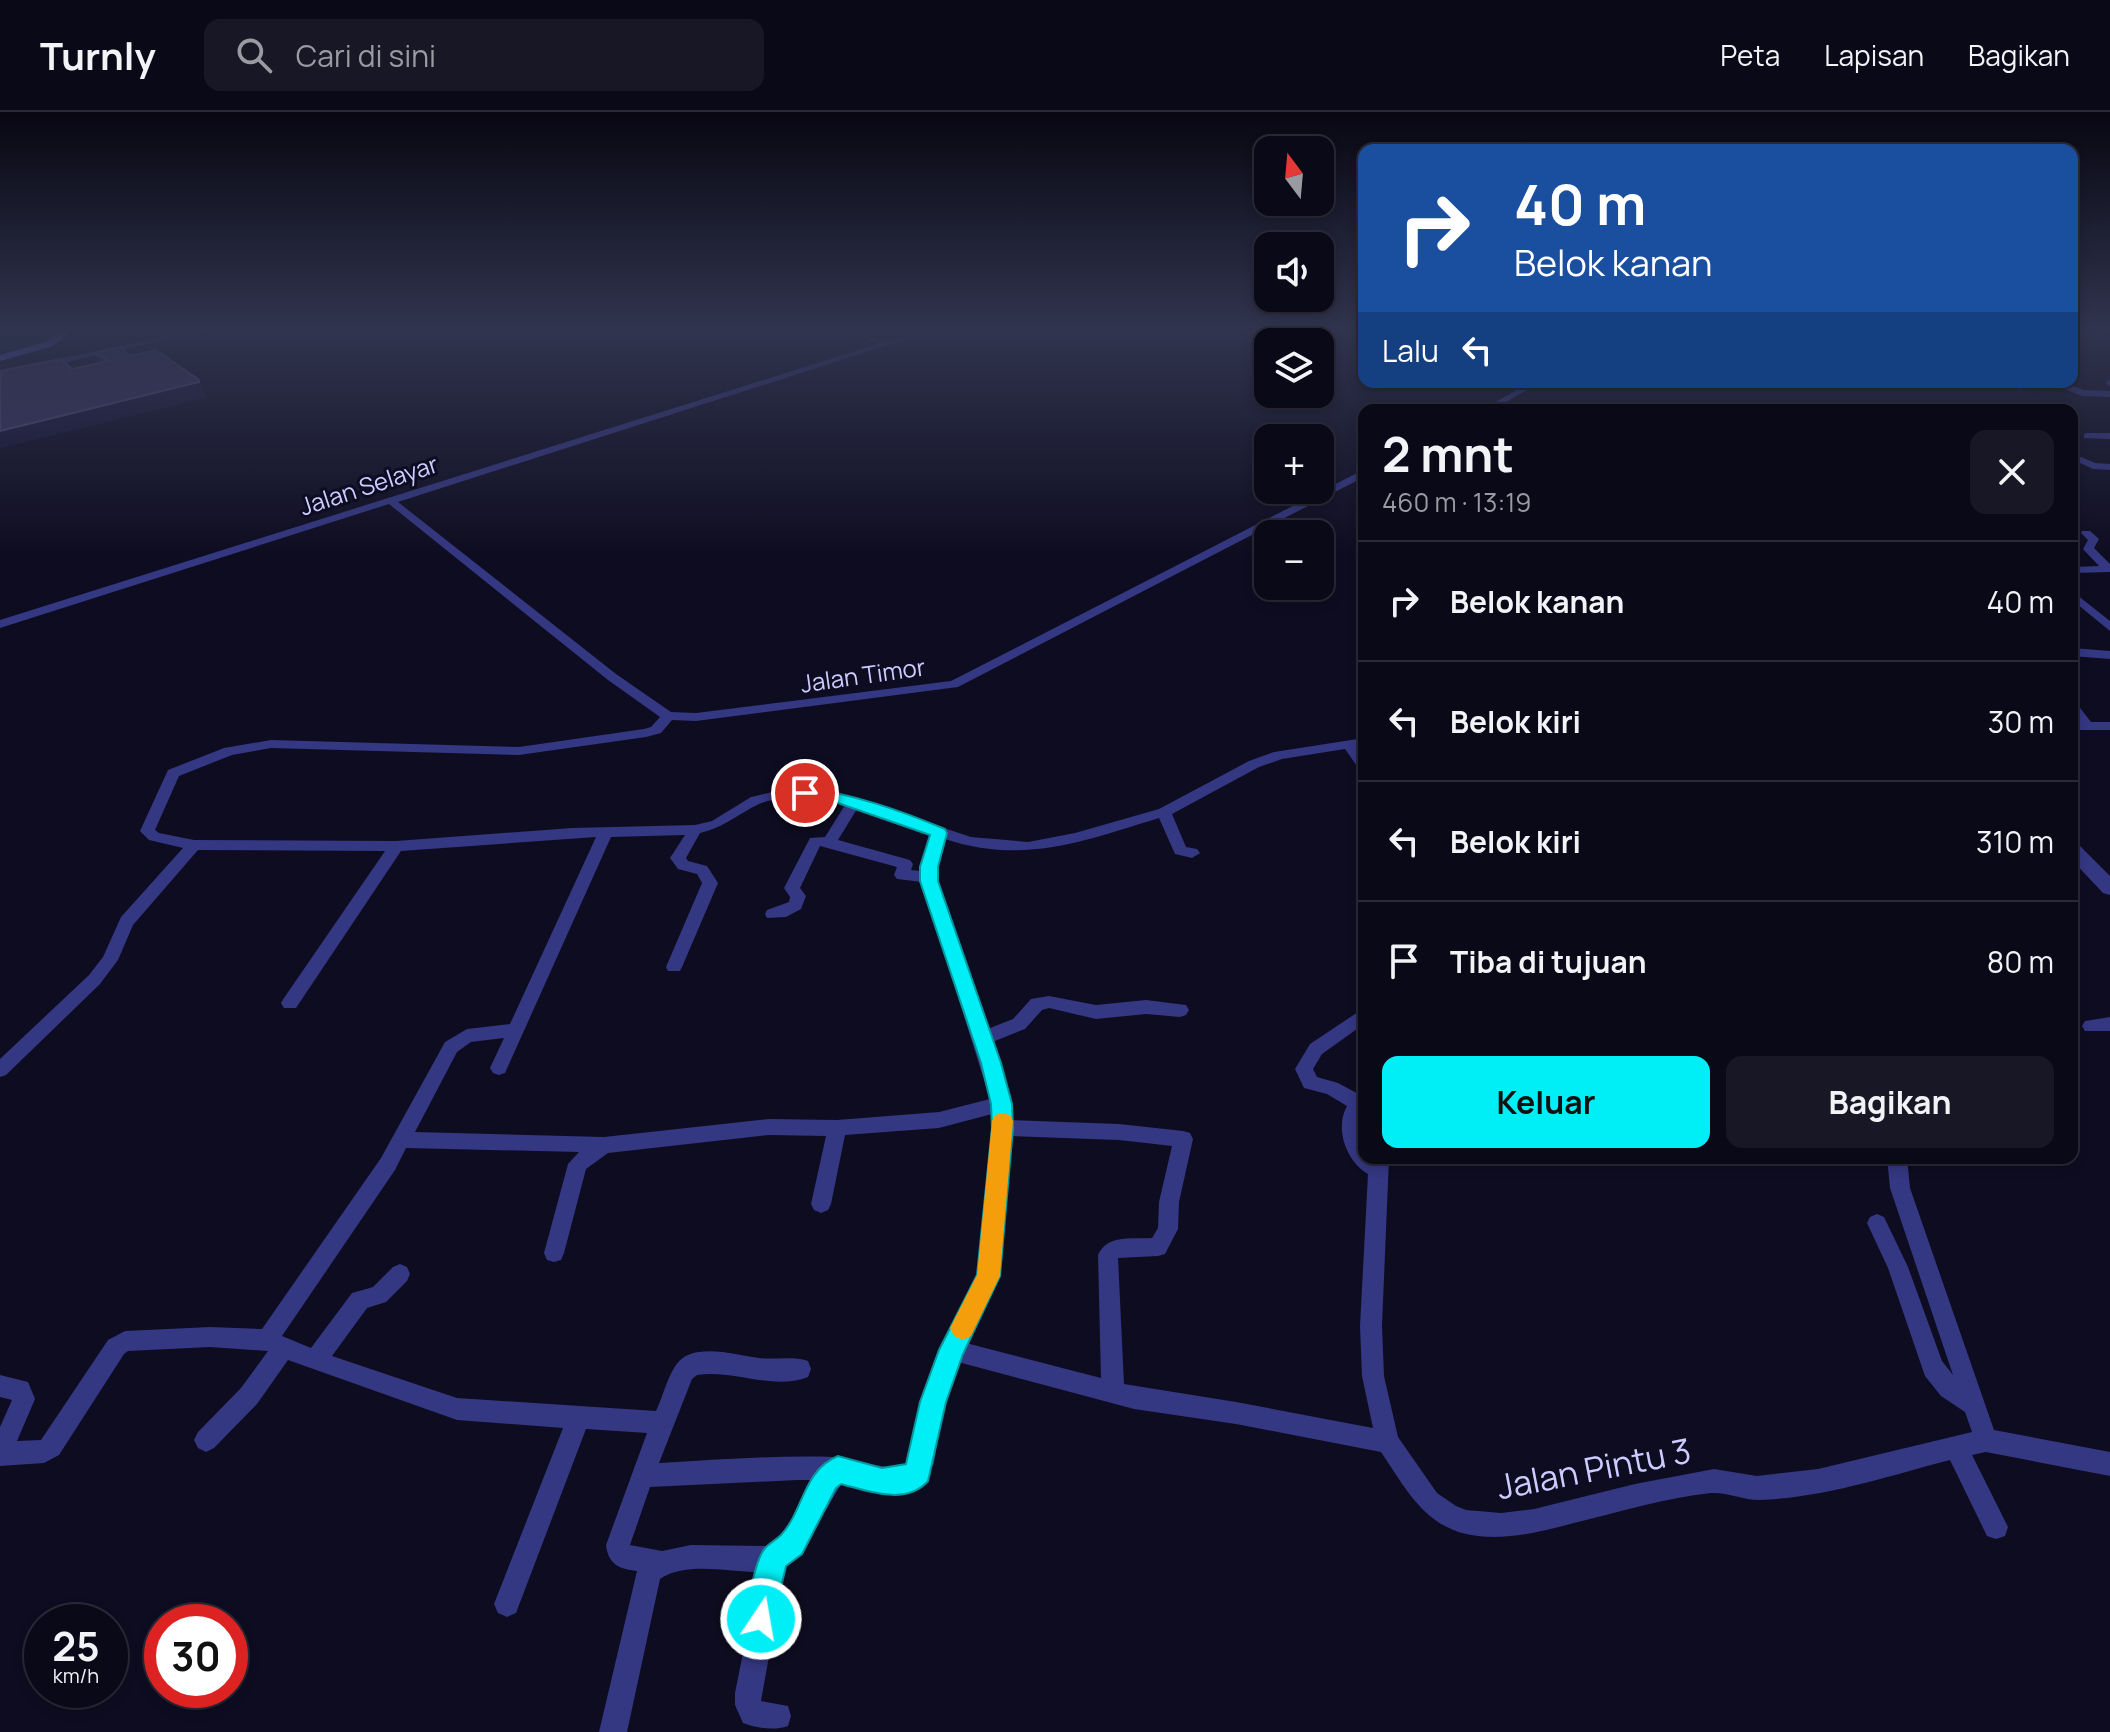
<!DOCTYPE html>
<html lang="id">
<head>
<meta charset="utf-8">
<style>
  :root { --surface:#0a0918; --page:#181725; --text:#f1f3f6; --muted:#999aa2; --line:#2a2a37; --accent:#00eff6 }
  body { margin:0; font-family:Manrope,sans-serif; background:var(--page); color:var(--text); height:100vh; display:flex; flex-direction:column; font-size:30px; white-space:nowrap }
  * { box-sizing:border-box; margin:0 }
  p { font-size:26px; color:var(--muted) }
  .icon { flex:none; width:44px; height:44px; fill:none; stroke:currentColor; stroke-width:2; stroke-linecap:round; stroke-linejoin:round }
  .map { position:relative; flex:1; overflow:hidden }
  .details { position:absolute; left:1358px; top:292px; width:720px; height:760px; display:flex; flex-direction:column; background:var(--surface); border-radius:16px; box-shadow:0 4px 12px #0003,0 0 0 2px var(--line) }
  .details>* { flex:none }
  .hud { position:absolute; left:1358px; top:32px; width:720px; height:244px; border-radius:16px; box-shadow:0 4px 12px #0003,0 0 0 2px var(--line); background:#1a4fa0; color:#fff; overflow:hidden }
  .needle { width:52px; rotate:344deg }
  .controls { position:absolute; left:1254px; top:24px; display:grid; gap:16px }
  .controls a { display:grid; place-items:center; width:80px; height:80px; border-radius:16px; background:var(--surface); box-shadow:0 4px 12px #0003,0 0 0 2px var(--line); font-size:40px }
  .speed { position:absolute; left:24px; top:1492px; display:flex; gap:16px; font-size:40px; font-weight:700; text-align:center }
  .speed>* { display:grid; place-content:center; width:104px; height:104px; border-radius:50%; background:var(--surface); box-shadow:0 4px 12px #0003,0 0 0 2px var(--line); line-height:1 }
  .speed small { font-size:20px; font-weight:400 }
  .speed .limit { border:12px solid #d22; background:#fff; color:#111 }
  .pin { position:absolute; display:grid; place-items:center; width:68px; height:68px; color:#fff; margin:-34px; border:4px solid #fff; border-radius:50%; box-shadow:0 2px 8px #0007 }
  .me { position:absolute; width:88px; margin:-44px; rotate:12deg; stroke-linejoin:round; filter:drop-shadow(0 0 6px #0008) }
  .turn { display:flex; align-items:center; gap:28px; height:168px; padding:0 24px; font-size:36px }
  .turn .icon { width:104px; height:104px; stroke-width:2.5 }
  .turn b { display:block; font-size:56px; line-height:68px }
  .then { display:flex; align-items:center; height:76px; padding:0 24px; background:#0003; gap:16px; font-size:30px }
  .round { display:grid; place-items:center; flex:none; width:84px; height:84px; border-radius:16px; background:var(--page) }
  .head { display:flex; align-items:center; justify-content:space-between; height:136px; padding:0 24px }
  h1 { font-size:48px; font-weight:700; line-height:60px }
  .cta { display:flex; gap:16px; margin-top:auto; padding:16px 24px }
  .cta a { flex:1; height:92px; border-radius:16px; background:var(--accent); color:#111; font-size:32px; font-weight:700; line-height:92px; text-align:center }
  .cta a+a { background:var(--page); color:var(--text) }
  ul { padding:0; list-style:none }
  li { display:flex; align-items:center; gap:24px; height:120px; padding:0 24px; border-top:2px solid var(--line) }
  li div { flex:1 }
  li b { display:block; font-size:30px }
  li em { font-style:normal }
  header { display:flex; align-items:center; gap:48px; box-sizing:border-box; height:112px; padding:0 40px; background:var(--surface); border-bottom:2px solid var(--line) }
  header strong { font-size:38px }
  nav { display:flex; gap:44px; margin-inline-start:auto; font-size:28px }
  .search { width:560px; height:72px; background:var(--page); display:flex; align-items:center; gap:20px; box-sizing:border-box; padding:0 28px; border-radius:16px; color:var(--muted); font-size:30px }
  .map>svg:first-child { display:block }
  .water { fill:#092242 }
  .lines { fill:none; stroke-linecap:round; stroke-linejoin:round }
  .minor { fill:#343781; fill-rule:evenodd }
  .tertiary { fill:#343781; fill-rule:evenodd }
  .secondary { fill:#6269ff; fill-rule:evenodd }
  .wall { fill:#28244f }
  .shaded-wall { fill:#161334 }
  .building { fill:#3a3662; stroke:#514d7b; stroke-width:2 }
  .route { fill:#00eff6; stroke:#009ba0; stroke-width:2 }
  .slow { fill:#f59e0b }
  .labels { text-anchor:middle; stroke-width:6; stroke-linejoin:round; paint-order:stroke }
  .far-street-label { font-size:24px; fill:#cdcbff; stroke:#0e0c20 }
  .near-street-label { font-size:34px; fill:#cdcbff; stroke:#0e0c20 }
</style>
</head>
<body>
<header>
<strong>Turnly</strong>
<div class="search"><svg class="icon" aria-label="search" viewBox="0 0 24 24"><circle cx="10" cy="10" r="6"/><path d="M15 15l6 6"/></svg>Cari di sini</div>
<nav><a>Peta</a><a>Lapisan</a><a>Bagikan</a></nav>
</header>
<div class="map">
<svg width="2110" height="1620" viewBox="0 0 2110 1620">
  <rect width="100%" height="100%" fill="#0e0c20"/>
  <polygon class="water" points="0,217 128,217 0,241"/>
  <g class="lines">
    <g class="minor">
      <polygon points="199,217 214,217 0,265 0,259"/>
      <path d="M843 217C859 217 873 230 887 229 904 229 920 217 938 217L398 390 616 562 671 600 696 601 951 569 1361 359 1364 358V365L958 575 696 609 672 608 661 621 646 625 519 643 271 636 232 643 179 664 155 718 159 721 194 728 396 729 572 716 695 713 712 709 751 685 781 678 805 677 841 682 971 725 1028 730 1075 721 1159 697 1249 649 1274 640 1364 626V634L1357 635 1364 644V658L1359 657 1345 637 1282 647 1259 655 1172 702 1186 735 1197 737 1200 741 1192 746 1175 742 1159 706C1084 729 1023 753 945 727L937 755V769L985 918 1013 907 1031 887 1049 884 1096 893 1146 888 1186 893 1189 898 1186 903 1180 905 1146 902 1096 907 1049 896 1042 898 1025 917 990 931 1011 992 1012 1008 1119 1012 1183 1019 1190 1021 1193 1027 1179 1090 1178 1117 1165 1142 1158 1144 1118 1146 1124 1272 1236 1290 1373 1316 1362 1264 1360 1214 1368 1062C1347 1050 1334 1017 1347 994L1327 982 1304 976 1295 957 1310 932 1364 896V912L1322 942 1313 957 1317 965 1338 971 1364 985 1362 1010 1364 1046H1389L1382 1214 1384 1264 1398 1325 1437 1381 1456 1394 1466 1398 1501 1401 1534 1397 1635 1372 1714 1357 1757 1364 1818 1357 1972 1320 1965 1300 1941 1284 1925 1264 1888 1156 1867 1111 1870 1105 1877 1102 1884 1105 1908 1155 1942 1249 1953 1263 1890 1076 1887 1046H1907L1910 1076 1994 1318 2110 1340V1364L1986 1340 1972 1343 2008 1415 2005 1424 1996 1427 1987 1424 1950 1348C1888 1364 1824 1386 1759 1388 1743 1388 1727 1380 1711 1381 1665 1386 1619 1400 1574 1411 1540 1420 1502 1430 1466 1422 1423 1412 1404 1374 1381 1340L1236 1312 1134 1297 958 1250 944 1290 934 1351 921 1373 893 1379 843 1369 800 1441 785 1454 761 1589 788 1594 791 1604 788 1614C773 1619 757 1616 743 1611L735 1593V1581L759 1460C729 1460 685 1449 660 1467L627 1620H599L637 1459C619 1457 608 1452 606 1433L647 1321 586 1317 516 1501 507 1505 498 1501 494 1492 563 1316 457 1308 288 1248 257 1292 214 1336 206 1340 198 1336 194 1328 198 1320 241 1276 268 1239 210 1235 128 1239 124 1242 59 1343 44 1351 0 1354V1315L12 1288 0 1285V1263L28 1270 35 1287 17 1329 41 1328 108 1228 125 1219 210 1215 262 1217 381 1046 445 930 467 917 510 912 596 725 401 739 296 896H284L281 891 284 886 385 739 198 738 133 813 118 848 100 872 6 963 0 965V947L89 863 103 845 121 805 183 736 149 728 140 719 168 658 224 636 271 628 519 635 644 617 651 615 660 605 608 568 389 392 0 516V508L878 232ZM805 685 845 693 825 725 810 726 784 776 790 785 789 790 767 798 765 802 767 806 786 805 801 797 806 784 800 776 820 734 897 755 894 763 897 767 922 770 990 987 939 1000 837 1008 769 1007 604 1025 415 1020 457 940 471 930 504 926 490 956 493 961 499 963 505 961 611 725 685 723 670 746 678 757 697 762 702 771 666 855 668 859H680L682 855 718 771 707 754 688 749 686 746 700 721C725 715 738 702 759 692 773 686 790 686 805 685ZM857 697 931 722 921 759 911 758 913 752 910 748 838 728ZM992 1002 994 1016 978 1163 940 1238 922 1290 911 1347 906 1355C880 1358 858 1346 833 1345 775 1343 717 1348 659 1351L692 1267 697 1263C734 1257 772 1279 808 1265L811 1257 808 1249C794 1244 774 1248 759 1246 736 1243 691 1229 676 1253 667 1266 663 1284 656 1299L457 1286 332 1244 367 1196 386 1190 407 1169 410 1162 407 1155 400 1152 393 1155 373 1175 352 1181 311 1236 282 1224 395 1058 406 1036 579 1040 568 1052 544 1141 547 1148 554 1150 561 1148 564 1141 586 1057 608 1041 769 1023 826 1024 811 1092 814 1098 821 1101 828 1098 831 1092 845 1023 939 1016ZM1012 1024 1119 1028 1172 1034 1159 1090 1158 1116 1152 1126C1132 1127 1107 1122 1098 1143L1101 1266 966 1231 998 1164ZM797 1368H814L791 1411 771 1434 691 1433 662 1439 630 1433 650 1375Z"/>
      <polygon points="2110,267 2110,274 2107,273 2106,270"/>
      <polygon points="1531,270 1541,270 1492,298 1481,298"/>
      <polygon points="2020,270 2065,271 2084,278 2110,279 2110,285 2083,284 2064,277 2024,276 2020,279 2016,276"/>
      <polygon points="2087,321 2110,321 2110,327 2084,326 2084,322"/>
      <polygon points="2081,345 2095,351 2110,352 2110,358 2093,357 2078,350 2078,346"/>
      <polygon points="2082,419 2090,419 2099,427 2094,436 2110,452 2110,460 2072,461 2072,455 2099,454 2083,437 2088,428 2081,421"/>
      <polygon points="2072,479 2110,509 2110,519 2072,488"/>
      <polygon points="2072,536 2110,539 2110,547 2072,544"/>
      <polygon points="2072,591 2077,592 2091,610 2110,610 2110,618 2072,618 2072,610 2077,610 2072,604"/>
      <polygon points="2110,905 2110,919 2085,919 2082,914 2085,909"/>
    </g>
    <polygon class="tertiary" points="2072,731 2079,733 2110,764 2110,783 2103,781 2072,748"/>
    <polygon class="secondary" points="64,217 75,217 53,234 0,249 0,243 45,230"/>
  </g>
  <polygon class="wall" points="94,241 129,244 199,268 206,285 0,336 0,259 72,257 99,251"/>
  <polygon class="shaded-wall" points="199,268 206,285 0,336 0,319"/>
  <polygon class="building" points="120,235 129,244 156,238 199,268 199,270 0,319 0,259 61,247 72,257 109,249 94,241"/>
  <linearGradient id="sky" x2="0" y2="1"><stop stop-color="#080712"/><stop offset="0.49" stop-color="#30344e"/><stop offset="1" stop-color="#30344e" stop-opacity="0"/></linearGradient>
  <rect width="2110" height="444" fill="url(#sky)"/>
  <path class="route" d="M805 676C854 682 899 698 945 717L947 721 938 755V769L1001 951 1012 992 1013 1016 1000 1164 963 1242 946 1290 928 1369C906 1394 868 1379 841 1372L836 1376 802 1442 786 1454 771 1518 761 1522 750 1518C744 1503 754 1454 763 1439 767 1432 775 1429 781 1423 804 1398 803 1358 838 1344L882 1356 906 1352 920 1290 939 1238 977 1163 992 1016 991 992 981 951 920 769V755L930 723 835 690 799 684V677Z"/>
  <polygon class="slow" points="1002,1001 1010,1003 1013,1009 1000,1164 971,1224 963,1228 954,1224 950,1216 977,1163 992,1009 995,1003"/>
  <g class="labels">
    <g class="far-street-label">
      <text transform="translate(369 374) rotate(-18)" y="8">Jalan Selayar</text>
      <text transform="translate(863 564) rotate(-8)" y="8">Jalan Timor</text>
    </g>
    <g class="near-street-label">
      <text transform="translate(1594 1357) rotate(-11)" y="12">Jalan Pintu 3</text>
    </g>
  </g>
</svg>
<div class="controls">
<a><svg class="needle" viewBox="-14 -14 28 28"><path d="M0-13l5 13h-10z" fill="#e53935"/><path d="M0 13l5-13h-10z" fill="#999aa2"/></svg></a>
<a><svg class="icon" aria-label="sound" viewBox="0 0 24 24"><path d="M4 9h4l5-4v14l-5-4H4zM17 9q2 3 0 6"/></svg></a>
<a><svg class="icon" aria-label="layers" viewBox="0 0 24 24"><path d="M12 4l9 5-9 5-9-5zM3 14l9 5 9-5"/></svg></a>
<a>+</a>
<a>−</a>
</div>
<div class="speed"><div>25<small>km/h</small></div><div class="limit">30</div></div>
<div class="pin" style="left:805px;top:681px;background:#d93025"><svg class="icon" aria-label="arrive" viewBox="0 0 24 24"><path d="M6 21V4h12l-3 4 3 4H6"/></svg></div>
<svg class="me" style="left:761px;top:1507px" viewBox="-20 -20 40 40"><circle r="17" fill="#00eff6" stroke="#fff" stroke-width="3"/><path d="M0-11L8 9 0 5-8 9z" fill="#fff"/></svg>
<div class="hud">
<div class="turn"><svg class="icon" aria-label="right" viewBox="0 0 24 24"><path d="M7 20v-9h11M14 6l5 5-5 5"/></svg><div><b>40 m</b>Belok kanan</div></div>
<div class="then">Lalu<svg class="icon" aria-label="left" viewBox="0 0 24 24"><path d="M17 20v-9H6M10 6l-5 5 5 5"/></svg></div>
</div>
<section class="details">
<div class="head"><div><h1>2 mnt</h1><p>460 m · 13:19</p></div><a class="round"><svg class="icon" aria-label="close" viewBox="0 0 24 24"><path d="M6 6l12 12M18 6L6 18"/></svg></a></div>
<ul>
<li><svg class="icon" aria-label="right" viewBox="0 0 24 24"><path d="M7 20v-9h11M14 6l5 5-5 5"/></svg><div><b>Belok kanan</b></div><em>40 m</em></li>
<li><svg class="icon" aria-label="left" viewBox="0 0 24 24"><path d="M17 20v-9H6M10 6l-5 5 5 5"/></svg><div><b>Belok kiri</b></div><em>30 m</em></li>
<li><svg class="icon" aria-label="left" viewBox="0 0 24 24"><path d="M17 20v-9H6M10 6l-5 5 5 5"/></svg><div><b>Belok kiri</b></div><em>310 m</em></li>
<li><svg class="icon" aria-label="arrive" viewBox="0 0 24 24"><path d="M6 21V4h12l-3 4 3 4H6"/></svg><div><b>Tiba di tujuan</b></div><em>80 m</em></li>
</ul>
<div class="cta"><a>Keluar</a><a>Bagikan</a></div>
</section>
</div>
</body>
</html>
